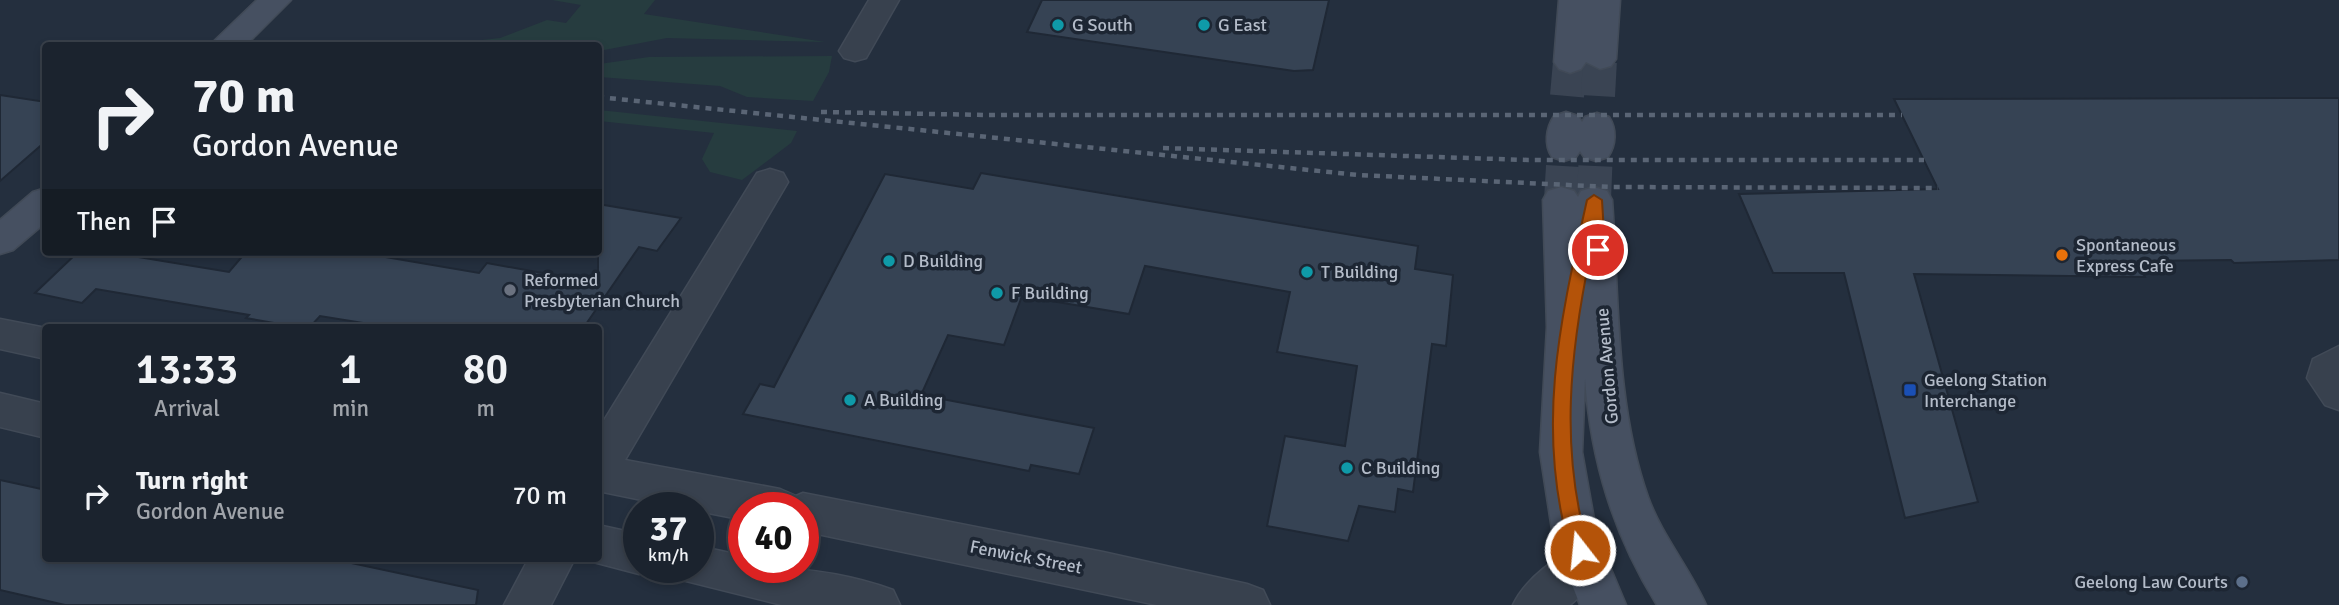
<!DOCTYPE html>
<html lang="en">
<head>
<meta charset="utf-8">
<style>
  :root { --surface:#1b232e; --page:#282f3a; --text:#f1f3f6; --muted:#a0a4aa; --line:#39404a }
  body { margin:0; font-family:Signika,sans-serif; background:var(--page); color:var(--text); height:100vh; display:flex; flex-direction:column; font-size:26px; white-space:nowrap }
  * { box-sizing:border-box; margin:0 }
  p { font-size:23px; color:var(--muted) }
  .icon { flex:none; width:38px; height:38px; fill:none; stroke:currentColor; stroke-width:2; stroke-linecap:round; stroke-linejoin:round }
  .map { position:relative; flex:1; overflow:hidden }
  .sheet { position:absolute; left:42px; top:324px; width:560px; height:238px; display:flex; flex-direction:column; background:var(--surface); border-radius:7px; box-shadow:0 4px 10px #0003,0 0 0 2px var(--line) }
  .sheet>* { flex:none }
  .guide { position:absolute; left:42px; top:42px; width:560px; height:214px; border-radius:7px; box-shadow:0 4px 10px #0003,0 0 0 2px var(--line); background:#1b232e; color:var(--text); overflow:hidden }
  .speed { position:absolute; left:623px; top:492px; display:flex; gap:14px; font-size:35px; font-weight:700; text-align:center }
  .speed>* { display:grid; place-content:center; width:91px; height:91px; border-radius:50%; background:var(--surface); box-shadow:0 4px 10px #0003,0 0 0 2px var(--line); line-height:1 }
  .speed small { font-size:18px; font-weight:400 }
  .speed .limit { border:10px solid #d22; background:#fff; color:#111 }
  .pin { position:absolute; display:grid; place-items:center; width:60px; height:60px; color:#fff; margin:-30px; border:4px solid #fff; border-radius:50%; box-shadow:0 2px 7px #0007 }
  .me { position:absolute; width:77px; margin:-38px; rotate:344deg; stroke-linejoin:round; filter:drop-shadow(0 0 5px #0008) }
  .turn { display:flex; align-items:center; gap:24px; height:147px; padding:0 35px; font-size:32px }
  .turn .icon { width:91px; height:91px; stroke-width:2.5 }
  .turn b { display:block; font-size:49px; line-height:60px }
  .then { display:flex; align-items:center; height:66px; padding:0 35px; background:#0003; gap:14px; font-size:26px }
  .eta { display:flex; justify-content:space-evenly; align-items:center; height:119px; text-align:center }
  .eta b { font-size:42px; font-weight:600; line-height:49px }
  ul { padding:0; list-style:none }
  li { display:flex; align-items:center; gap:21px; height:105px; padding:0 35px }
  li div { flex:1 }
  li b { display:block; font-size:26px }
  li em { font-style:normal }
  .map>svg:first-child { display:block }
  .green { fill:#263c3f }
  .building { fill:#364354; stroke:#1f2835; stroke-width:2 }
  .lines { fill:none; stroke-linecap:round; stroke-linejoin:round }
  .secondary-tunnel { stroke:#3a4453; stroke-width:34; stroke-dasharray:34 18; stroke-linecap:butt }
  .street-casing { stroke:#414a57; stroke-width:3 }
  .secondary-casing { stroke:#414a57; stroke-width:3 }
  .street { fill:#38414e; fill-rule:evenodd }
  .secondary { fill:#465061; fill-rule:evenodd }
  .rail { stroke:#5a6575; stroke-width:4.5; stroke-dasharray:6 6; stroke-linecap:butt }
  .route { fill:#b45309; stroke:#753606; stroke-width:2 }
  .culture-dot { fill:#0f9aa8; stroke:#1d2633; stroke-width:2.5 }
  .food-dot { fill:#e8710a; stroke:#1d2633; stroke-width:2.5 }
  .worship-dot { fill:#6b7280; stroke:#1d2633; stroke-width:2.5 }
  .transit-dot { fill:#1a4fb4; stroke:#1d2633; stroke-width:2.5 }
  .service-dot { fill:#5c6f8a; stroke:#1d2633; stroke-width:2.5 }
  .labels { text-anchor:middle; stroke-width:7; stroke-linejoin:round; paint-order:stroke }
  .poi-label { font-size:18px; fill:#b4bcc9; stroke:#1d2633; text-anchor:start }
  .street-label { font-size:18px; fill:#b4bcc9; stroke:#1d2633 }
</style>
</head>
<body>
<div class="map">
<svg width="2339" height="605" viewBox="0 0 2339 605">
  <rect width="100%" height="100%" fill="#242f3e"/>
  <g class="green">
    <polygon points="552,0 655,0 644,14 825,42 667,38 599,51 598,46 438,45 500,38 547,20 566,23 581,5"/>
    <polygon points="832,56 829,72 813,101 747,97 720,86 599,77 599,64 649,57"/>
    <polygon points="599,110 797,131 791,143 742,180 710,172 702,159 714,133 599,121"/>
  </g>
  <g class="building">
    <polygon points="1042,0 1329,0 1313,70 1294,71 1027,32"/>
    <polygon points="0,95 46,102 46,141 0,181"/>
    <polygon points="2339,98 2339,260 2234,263 2231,260 2138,261 2145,277 1914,274 1978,502 1905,518 1844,273 1773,273 1739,194 1938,189 1894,99"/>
    <polygon points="981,173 1418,246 1415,269 1453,275 1446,346 1432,344 1413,492 1398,489 1395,512 1359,506 1348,541 1267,526 1285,436 1345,446 1357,366 1277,352 1290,292 1145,266 1129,314 1022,296 1004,345 948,335 921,395 1094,428 1079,474 1031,465 1029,471 743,414 760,384 774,387 885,174 973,189"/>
    <polygon points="598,204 681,218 657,251 639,247 584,327 388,327 320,316 310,327 297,327 246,318 249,315 96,289 82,303 35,293 78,252 108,252 229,272 246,252 356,252 479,273 487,263 598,283"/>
    <polygon points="0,480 46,490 46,558 328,558 478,590 476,605 65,605 0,590"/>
  </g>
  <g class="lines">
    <g class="secondary-tunnel">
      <polyline points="1567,96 1570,62"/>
      <polyline points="1598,96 1600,59"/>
      <polyline points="1561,200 1564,149"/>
      <polyline points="1594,200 1596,149"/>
    </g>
    <g class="street-casing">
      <g id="street">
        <polygon points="869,0 899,0 866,58 855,61 844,58 839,51"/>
        <polygon points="770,169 783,173 788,182 625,460 780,489 796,496 803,493 1103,552 1247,584 1263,590 1270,605 1157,605 803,531 803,508 744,508 744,520 698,511 698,508 681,508 598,491 598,430 757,173"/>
        <polygon points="0,319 46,328 46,359 0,349"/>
        <polygon points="2339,346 2339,410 2325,405 2307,378 2313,359"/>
        <polygon points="0,393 46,404 46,438 0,427"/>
        <polygon points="598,525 639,534 639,567 655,568 639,574 582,559 598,558"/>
        <path d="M1584 545 1600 551 1607 565 1600 579 1570 605H1513C1525 579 1557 555 1584 545Z"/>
        <path d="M698 546 744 556V567C795 567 845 572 893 590L900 605H782L682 580 676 567H698Z"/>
        <polygon points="529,558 575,558 551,605 504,605"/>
      </g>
    </g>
    <g class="secondary-casing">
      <g id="secondary">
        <polygon points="257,0 291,0 245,46 209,46"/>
        <polygon points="1559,0 1620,0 1616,59 1611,66 1600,69 1586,62 1581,69 1570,73 1559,69 1554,62"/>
        <path d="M1566 112 1578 116 1582 122 1585 117 1597 113 1609 117C1617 129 1616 145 1608 157L1596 161 1584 157 1580 151 1576 157 1564 161 1552 157C1544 145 1546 128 1554 116Z"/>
        <path d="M1561 187 1574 191 1578 197 1581 191 1594 187 1607 191 1612 200C1619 297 1615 404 1648 497 1662 536 1689 567 1706 605H1657C1613 534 1591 461 1585 379L1582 452 1597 536 1626 605H1580L1553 536 1540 452 1547 327 1543 200 1548 191Z"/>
        <polygon points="46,188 46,222 13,250 0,254 0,220 33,192"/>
      </g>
    </g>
    <use href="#street" class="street"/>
    <use href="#secondary" class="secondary"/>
    <g class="rail">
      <polyline points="598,97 1358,175 1611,187 1938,188"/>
      <polyline points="821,112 988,115 1902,115"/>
      <polyline points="1163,148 1528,160 1924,160"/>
    </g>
  </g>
  <path class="route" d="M1594 195 1602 200 1605 250 1598 256 1591 251C1570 351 1559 451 1589 550L1586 556 1580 559 1573 556 1570 550C1535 427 1560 321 1587 200Z"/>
  <g class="culture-dot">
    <circle cx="1058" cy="25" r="7"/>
    <circle cx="1204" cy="25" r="7"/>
    <circle cx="889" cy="261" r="7"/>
    <circle cx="1307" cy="272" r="7"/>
    <circle cx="997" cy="293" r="7"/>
    <circle cx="850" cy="400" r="7"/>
    <circle cx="1347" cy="468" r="7"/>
  </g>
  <circle class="food-dot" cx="2062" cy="255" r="7"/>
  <circle class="worship-dot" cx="510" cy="290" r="7"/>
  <rect class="transit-dot" x="1903" y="383" width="14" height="14" rx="3.5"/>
  <circle class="service-dot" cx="2242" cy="582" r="7"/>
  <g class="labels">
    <g class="poi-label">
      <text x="1072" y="31">G South</text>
      <text x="1218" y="31">G East</text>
      <text x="2076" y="251">Spontaneous<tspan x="2076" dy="21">Express Cafe</tspan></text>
      <text x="903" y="267">D Building</text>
      <text x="1321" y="278">T Building</text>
      <text x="524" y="286">Reformed<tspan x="524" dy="21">Presbyterian Church</tspan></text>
      <text x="1011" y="299">F Building</text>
      <text x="1924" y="386">Geelong Station<tspan x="1924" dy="21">Interchange</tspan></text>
      <text x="864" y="406">A Building</text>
      <text x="1361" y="474">C Building</text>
      <text x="2228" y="588" text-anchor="end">Geelong Law Courts</text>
    </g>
    <g class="street-label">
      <text transform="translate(1607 366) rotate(-95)" y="6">Gordon Avenue</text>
      <text transform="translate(1026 557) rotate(11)" y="6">Fenwick Street</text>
    </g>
  </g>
</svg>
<div class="speed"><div>37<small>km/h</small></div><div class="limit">40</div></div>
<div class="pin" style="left:1598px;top:250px;background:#d93025"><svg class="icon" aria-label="arrive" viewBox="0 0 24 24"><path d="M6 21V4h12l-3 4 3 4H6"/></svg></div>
<svg class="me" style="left:1580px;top:550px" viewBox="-20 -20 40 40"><circle r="17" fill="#b45309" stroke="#fff" stroke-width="3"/><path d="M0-11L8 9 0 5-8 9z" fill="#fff"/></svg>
<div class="guide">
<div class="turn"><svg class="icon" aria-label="right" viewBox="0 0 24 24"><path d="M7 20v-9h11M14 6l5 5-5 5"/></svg><div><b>70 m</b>Gordon Avenue</div></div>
<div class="then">Then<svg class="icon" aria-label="arrive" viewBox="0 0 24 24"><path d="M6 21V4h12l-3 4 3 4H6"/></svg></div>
</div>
<section class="sheet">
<div class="eta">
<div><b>13:33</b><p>Arrival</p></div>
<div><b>1</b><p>min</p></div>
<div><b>80</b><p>m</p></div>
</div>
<ul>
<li><svg class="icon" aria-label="right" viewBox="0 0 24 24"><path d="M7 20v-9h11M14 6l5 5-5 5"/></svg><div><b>Turn right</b><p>Gordon Avenue</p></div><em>70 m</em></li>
</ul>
</section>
</div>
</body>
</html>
